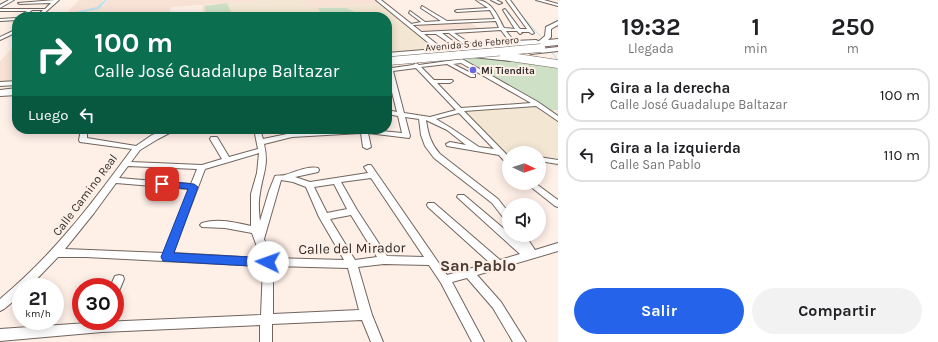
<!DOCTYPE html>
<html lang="es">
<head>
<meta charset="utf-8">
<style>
  :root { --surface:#fff; --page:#f2f2f2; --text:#202124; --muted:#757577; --line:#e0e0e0; --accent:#2563eb }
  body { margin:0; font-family:Karla,sans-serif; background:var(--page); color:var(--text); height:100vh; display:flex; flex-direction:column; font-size:15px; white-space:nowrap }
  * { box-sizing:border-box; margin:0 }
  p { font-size:13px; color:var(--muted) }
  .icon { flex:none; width:22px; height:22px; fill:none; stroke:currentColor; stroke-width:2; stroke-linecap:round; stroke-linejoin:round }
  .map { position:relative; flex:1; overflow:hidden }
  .drawer { display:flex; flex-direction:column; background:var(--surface); width:380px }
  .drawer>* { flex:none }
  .guide { position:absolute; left:12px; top:12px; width:380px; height:122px; border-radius:16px; box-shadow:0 2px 10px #0003; background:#0b6e4f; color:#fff; overflow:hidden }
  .needle { width:26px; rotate:94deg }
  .controls { position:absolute; left:502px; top:146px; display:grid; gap:8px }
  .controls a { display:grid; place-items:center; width:44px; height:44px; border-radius:50%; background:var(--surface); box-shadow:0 2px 10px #0003; font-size:20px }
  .speed { position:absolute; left:12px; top:278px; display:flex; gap:8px; font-size:20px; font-weight:700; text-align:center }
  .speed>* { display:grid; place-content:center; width:52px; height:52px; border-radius:50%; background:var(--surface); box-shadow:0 2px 10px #0003; line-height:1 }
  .speed small { font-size:10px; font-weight:400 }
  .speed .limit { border:6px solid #d22; background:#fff; color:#111 }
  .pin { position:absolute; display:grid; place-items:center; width:34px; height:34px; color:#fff; margin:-17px; border-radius:8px; box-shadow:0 2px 6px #0006 }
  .me { position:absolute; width:44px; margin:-22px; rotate:273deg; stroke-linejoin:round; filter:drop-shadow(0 0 3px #0008) }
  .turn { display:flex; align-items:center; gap:14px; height:84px; padding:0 16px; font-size:18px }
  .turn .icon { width:52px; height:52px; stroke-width:2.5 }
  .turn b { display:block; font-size:28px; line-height:34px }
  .then { display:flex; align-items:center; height:38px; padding:0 16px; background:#0003; gap:8px; font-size:15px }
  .eta { display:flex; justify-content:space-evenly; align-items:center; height:68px; text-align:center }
  .eta b { font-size:24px; font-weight:700; line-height:28px }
  .action { display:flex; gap:8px; margin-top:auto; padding:8px 16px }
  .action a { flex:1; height:46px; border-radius:24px; background:var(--accent); color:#fff; font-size:16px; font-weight:700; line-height:46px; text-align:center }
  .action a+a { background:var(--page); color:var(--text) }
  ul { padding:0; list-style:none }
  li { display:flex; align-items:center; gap:12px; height:54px; margin:0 8px 6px; padding:0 8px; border:2px solid var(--line); border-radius:16px }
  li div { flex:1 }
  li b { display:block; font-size:15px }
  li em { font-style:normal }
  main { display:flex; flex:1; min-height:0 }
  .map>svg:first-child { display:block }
  .commercial { fill:#f3e7d3 }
  .built { fill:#f8e2d5 }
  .green { fill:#cee0c5 }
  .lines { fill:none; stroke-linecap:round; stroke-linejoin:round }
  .stream { stroke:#bae1ee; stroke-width:1 }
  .canal { fill:#bae1ee; fill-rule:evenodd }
  .minor-casing { stroke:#71655e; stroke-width:2 }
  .major-casing { stroke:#71655e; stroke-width:2 }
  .highway-casing { stroke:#71655e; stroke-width:2 }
  .minor { fill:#fff; fill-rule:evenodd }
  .major { fill:#fff; fill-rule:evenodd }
  .highway { fill:#fff; fill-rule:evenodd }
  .highway-bridge-casing { stroke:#71655e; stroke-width:9; stroke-linecap:butt }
  .highway-bridge { stroke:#fff; stroke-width:8 }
  .route { fill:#2563eb; stroke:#184099 }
  .poi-dot { fill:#6468e1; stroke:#feefe7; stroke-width:1.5 }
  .labels { text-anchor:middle; stroke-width:4; stroke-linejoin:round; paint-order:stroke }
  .far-street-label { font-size:10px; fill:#302b28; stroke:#feefe7 }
  .far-poi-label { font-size:10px; font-weight:bold; fill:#302b28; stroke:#feefe7; text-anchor:start }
  .street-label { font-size:12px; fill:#302b28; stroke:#feefe7 }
  .near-street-label { font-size:14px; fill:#302b28; stroke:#feefe7 }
  .near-neighbourhood-label { font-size:16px; font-weight:bold; fill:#473b34; stroke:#feefe7 }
</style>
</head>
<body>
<main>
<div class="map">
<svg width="558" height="342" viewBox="0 0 558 342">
  <rect width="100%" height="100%" fill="#feefe7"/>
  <g class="commercial">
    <polygon points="270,0 303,0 308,7 380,4 429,43 422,50 387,53 387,17 202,17 203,5"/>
    <polygon points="537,104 549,113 558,111 558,168 545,160 539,159 539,153 509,154 500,153 459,110"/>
  </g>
  <g class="built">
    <polygon points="79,0 104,0 99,6 103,6 108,0 270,0 171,7 168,17 61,17 64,16"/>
    <polygon points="303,0 375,0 380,4 308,7"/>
    <polygon points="469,22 482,30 426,33 416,25"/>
    <polygon points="17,43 17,81 0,82 0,61"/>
  </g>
  <g class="green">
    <polygon points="227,3 233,17 205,17 205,6"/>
    <polygon points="318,8 346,8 358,13 351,14 353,17 324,17"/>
    <polygon points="479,58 517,60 558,66 558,110 550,111 461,59"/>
  </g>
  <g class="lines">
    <g class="stream">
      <polyline points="516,9 540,36"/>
      <polyline points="551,51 558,61"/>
    </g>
    <g class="canal">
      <polygon points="105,0 107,0 99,9 59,17 54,17 97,7"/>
      <polygon points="17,19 17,21 0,22 0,20"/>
    </g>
    <g class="minor-casing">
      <g id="minor">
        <polygon points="9,0 14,0 0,8 0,5"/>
        <polygon points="55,0 59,0 40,17 36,17 43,10 32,10 24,17 19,17 27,11 0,11 0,9 45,9 51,3 20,4 18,3"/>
        <path d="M476 0C492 0 498 17 504 28L515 29 503 10 505 9 520 29H527L506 0H510L534 33 532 34 529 32H521L522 33 520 34 517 31H506L514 41 536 40 538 41 536 42 437 49H435V47L452 45 436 34H424L422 33V32L499 28 496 21 413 25 411 24 421 22 409 13 410 11 425 22 441 21 421 8 422 6 447 21 495 19 490 10 457 12 455 11 457 10 488 8ZM501 30 509 41 471 44 454 33ZM442 33H449L465 45H458Z"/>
        <polygon points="491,0 496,0 502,3 499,4"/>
        <polygon points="17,18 17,20 0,21 0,19"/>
        <polygon points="17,29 17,32 0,40 0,37"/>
        <polygon points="475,54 510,57 513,59 510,61 473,57 472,56"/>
        <path d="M462 59 538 102 558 116V121L536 106 464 111 509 157V163H506L499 155 447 146 446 144 450 142 466 145 447 130 426 120C428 134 431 144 440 154L498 199 509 213V222L506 221 492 203 434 158 425 146 421 135 419 119 405 117 410 136 409 138 368 133 371 147 367 149 363 147 361 133 292 137 264 144C269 166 263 172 260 193 258 202 259 213 260 221L269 191 275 176C278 175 282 176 285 175 295 172 307 166 318 168L319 170 318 172 295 177 310 182 368 173 364 167 368 165H371L447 275 490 263 428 207 427 205 428 203H434L500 260 520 254 457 197 458 195H464L509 233V235H511L520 242 515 235H525L535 250 558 243V251L477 275 501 302 526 342H513L493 308 467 278 452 282 484 342H472L441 283 429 265 384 264 358 267 372 315 383 342H371L362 320 272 324V342H260V325L102 332 0 341V329L102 322 261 315 263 266 86 257H58L29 287H21V295L4 309 0 311V299C53 255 91 205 132 149L80 142 79 140 81 129H87V138L136 146 152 135 168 129H177L158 139 140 150 131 162 202 165 222 159 210 139 211 137H217L229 157 258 149 254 129H260L263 139 292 133 361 129 402 133 398 116 387 114V110L397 112 387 72V63L392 68 413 65 416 63 419 65ZM461 63 531 103 461 108 437 83H450L453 81 452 80H434L421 67 447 64 471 77H475V75L453 64ZM416 68 456 110 430 117 404 113 393 71ZM459 113 494 149 479 147 451 128 436 119ZM259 153 257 173 251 194V226C235 222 218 218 202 223L200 225 202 227 225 228 252 233 261 258 173 253 205 169ZM128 166 197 169 191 184 119 178ZM371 178 424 257 387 256 357 210 341 182ZM281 180 293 182 306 187 319 217 344 260 272 258 264 239ZM116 183 189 189 164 253 65 249 94 213ZM334 184 347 209 327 213 314 187ZM351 215 377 257 355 260 330 219ZM273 266 348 268 359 310 273 314Z"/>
        <polygon points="539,157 558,160 558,164 539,161"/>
        <polygon points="526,183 535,183 558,200 558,207 555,206"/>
        <polygon points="119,275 123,276 124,279 119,291 115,293 115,287 110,287 115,276"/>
      </g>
    </g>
    <g class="major-casing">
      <g id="major">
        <polygon points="376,0 381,0 443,49 539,41 545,36 546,27 558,21 558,25 551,29 551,37 548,40 558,39 558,43 446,52 443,54 440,53 387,57 387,53 436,49"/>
        <polygon points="536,0 544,0 558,4 558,6"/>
        <polygon points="558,47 558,51 531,54 528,52 531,50"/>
        <polygon points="17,81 17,85 0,86 0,82"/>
        <polygon points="17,91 17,95 0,96 0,92"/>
      </g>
    </g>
    <g class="highway-casing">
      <g id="highway">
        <polygon points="558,41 558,45 527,48 524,46 527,44"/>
        <polygon points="17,88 17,92 0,94 0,90"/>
      </g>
    </g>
    <use href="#minor" class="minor"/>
    <use href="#major" class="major"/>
    <use href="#highway" class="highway"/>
    <g class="highway-bridge-casing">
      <g id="highway-bridge">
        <polyline points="504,56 558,64"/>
        <polyline points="389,61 541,48"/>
      </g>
    </g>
    <use href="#highway-bridge" class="highway-bridge"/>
  </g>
  <polygon class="route" points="162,181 194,184 198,187 174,253 268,258 272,259 274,262 272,266 268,267 163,261 161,257 188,189 158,186 157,184"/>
  <circle class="poi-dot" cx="473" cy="70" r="4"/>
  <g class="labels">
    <g class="far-street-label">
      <text transform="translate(472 43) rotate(-5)" y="4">Avenida 5 de Febrero</text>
    </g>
    <g class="far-poi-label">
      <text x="481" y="74">Mi Tiendita</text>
    </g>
    <g class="street-label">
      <text transform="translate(85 195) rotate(-53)" y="4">Calle Camino Real</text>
    </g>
    <g class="near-street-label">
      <text transform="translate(352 248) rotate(-1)" y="5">Calle del Mirador</text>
    </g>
    <g class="near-neighbourhood-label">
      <text x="478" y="271">San Pablo</text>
    </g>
  </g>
</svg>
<div class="controls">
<a><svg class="needle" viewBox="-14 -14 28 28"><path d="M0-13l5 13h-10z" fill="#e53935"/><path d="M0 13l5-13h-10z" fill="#757577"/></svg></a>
<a><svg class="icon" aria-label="sound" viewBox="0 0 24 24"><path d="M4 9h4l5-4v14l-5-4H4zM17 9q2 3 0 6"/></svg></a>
</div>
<div class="speed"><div>21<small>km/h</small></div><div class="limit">30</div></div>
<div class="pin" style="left:162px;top:184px;background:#d93025"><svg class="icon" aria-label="arrive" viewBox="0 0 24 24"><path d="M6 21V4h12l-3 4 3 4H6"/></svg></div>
<svg class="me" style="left:268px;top:262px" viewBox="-20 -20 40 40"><circle r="19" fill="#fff"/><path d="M0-13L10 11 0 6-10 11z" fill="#2563eb"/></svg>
<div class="guide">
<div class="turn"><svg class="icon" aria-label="right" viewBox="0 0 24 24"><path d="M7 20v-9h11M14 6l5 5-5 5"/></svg><div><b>100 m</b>Calle José Guadalupe Baltazar</div></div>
<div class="then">Luego<svg class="icon" aria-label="left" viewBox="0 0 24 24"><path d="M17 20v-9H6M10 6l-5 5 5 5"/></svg></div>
</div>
</div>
<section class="drawer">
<div class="eta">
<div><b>19:32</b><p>Llegada</p></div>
<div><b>1</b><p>min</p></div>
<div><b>250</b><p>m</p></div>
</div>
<ul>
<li><svg class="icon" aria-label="right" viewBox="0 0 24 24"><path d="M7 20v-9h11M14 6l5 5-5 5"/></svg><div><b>Gira a la derecha</b><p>Calle José Guadalupe Baltazar</p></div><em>100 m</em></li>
<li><svg class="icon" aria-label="left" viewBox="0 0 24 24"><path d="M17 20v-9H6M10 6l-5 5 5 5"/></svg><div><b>Gira a la izquierda</b><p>Calle San Pablo</p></div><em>110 m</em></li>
</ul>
<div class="action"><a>Salir</a><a>Compartir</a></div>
</section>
</main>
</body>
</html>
